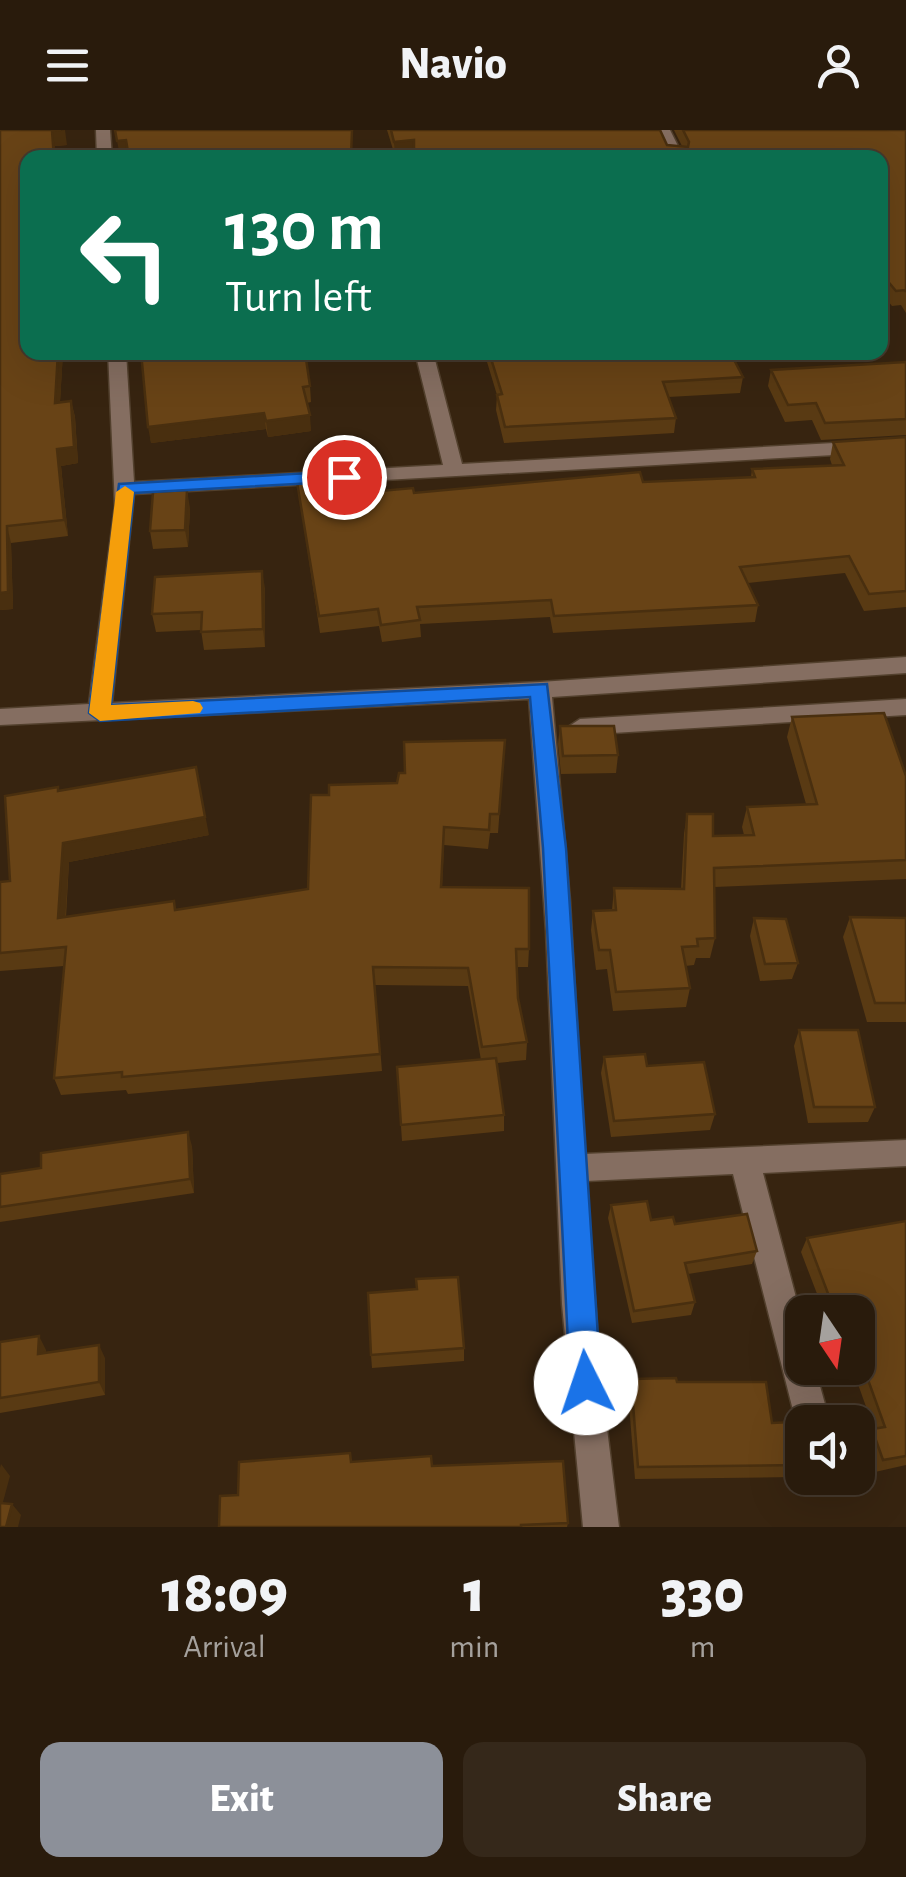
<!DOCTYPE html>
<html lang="en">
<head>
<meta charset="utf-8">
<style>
  :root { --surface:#291b0c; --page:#35281a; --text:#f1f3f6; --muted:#a5a19d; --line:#45392d; --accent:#8c9099 }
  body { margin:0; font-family:"Alegreya Sans",sans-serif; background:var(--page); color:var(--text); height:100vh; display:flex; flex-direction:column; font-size:38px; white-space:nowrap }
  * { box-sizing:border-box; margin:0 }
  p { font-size:32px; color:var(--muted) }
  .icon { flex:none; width:55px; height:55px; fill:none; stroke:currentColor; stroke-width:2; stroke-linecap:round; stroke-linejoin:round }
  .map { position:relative; height:1397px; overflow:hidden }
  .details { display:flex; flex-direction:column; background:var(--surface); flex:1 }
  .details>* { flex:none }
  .banner { position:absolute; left:20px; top:20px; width:868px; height:210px; border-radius:20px; box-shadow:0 10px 40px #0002,0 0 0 2px var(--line); background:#0b6e4f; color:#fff; overflow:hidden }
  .needle { width:65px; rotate:167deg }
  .buttons { position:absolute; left:785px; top:1165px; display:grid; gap:20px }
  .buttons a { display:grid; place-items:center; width:90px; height:90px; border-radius:20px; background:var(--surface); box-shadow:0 10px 40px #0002,0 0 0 2px var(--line); font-size:50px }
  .pin { position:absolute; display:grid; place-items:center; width:85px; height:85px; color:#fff; margin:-42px; border:5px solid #fff; border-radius:50%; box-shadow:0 2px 10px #0007 }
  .me { position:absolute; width:110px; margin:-55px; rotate:356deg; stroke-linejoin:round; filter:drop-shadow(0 0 8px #0008) }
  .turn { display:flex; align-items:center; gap:35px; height:210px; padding:0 40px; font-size:45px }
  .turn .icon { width:130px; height:130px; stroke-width:2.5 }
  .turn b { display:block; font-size:70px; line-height:85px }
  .eta { display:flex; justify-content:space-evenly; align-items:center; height:170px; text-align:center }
  .eta b { font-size:60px; font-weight:800; line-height:70px }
  .action { display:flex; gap:20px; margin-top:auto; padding:20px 40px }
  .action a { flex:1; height:115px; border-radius:20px; background:var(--accent); color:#fff; font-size:40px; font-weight:800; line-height:115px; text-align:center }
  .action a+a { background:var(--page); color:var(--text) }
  header { display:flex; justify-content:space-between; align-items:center; height:130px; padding:0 40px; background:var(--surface); font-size:45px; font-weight:800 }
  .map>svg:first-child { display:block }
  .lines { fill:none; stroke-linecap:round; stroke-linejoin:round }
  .minor-casing { stroke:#52402d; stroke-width:3 }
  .minor { fill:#856e61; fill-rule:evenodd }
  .wall { fill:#593a13 }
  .shaded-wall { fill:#492f0f }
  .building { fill:#684316; stroke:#492f0f; stroke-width:2.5 }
  .route { fill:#1a73e8; stroke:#114b97; stroke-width:2.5 }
  .slow { fill:#f59e0b }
</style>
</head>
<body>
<header><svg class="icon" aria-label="menu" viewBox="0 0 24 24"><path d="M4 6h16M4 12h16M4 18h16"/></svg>Navio<svg class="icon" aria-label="person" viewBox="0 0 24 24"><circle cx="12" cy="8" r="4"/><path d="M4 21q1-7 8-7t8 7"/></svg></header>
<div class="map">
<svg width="906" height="1397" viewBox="0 0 906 1397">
  <rect width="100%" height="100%" fill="#372410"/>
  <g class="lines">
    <g class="minor-casing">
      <g id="minor">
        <polygon points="96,0 110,0 112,28 97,28"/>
        <polygon points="656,0 670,0 684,28 669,28"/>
        <polygon points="108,222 126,222 134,352 443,335 415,222 433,222 462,334 906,309 906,321 134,364 112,573 540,552 906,527 906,543 552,567 570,771 584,1024 906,1010 906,1036 763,1043 802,1190 802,1238 815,1238 830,1292 802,1292 802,1305 796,1292 733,1044 586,1051 601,1249 619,1397 583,1397 562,1174 546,801 529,569 0,595 0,579 89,574 115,376"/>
        <polygon points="906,569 906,585 580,605 568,597 580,589"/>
      </g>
    </g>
    <use href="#minor" class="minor"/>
  </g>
  <g class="wall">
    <polygon points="0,0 67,15 55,16 28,222 63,222 60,272 71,271 75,287 78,333 61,336 68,406 11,413 13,479 0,480"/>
    <polygon points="387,0 660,0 667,15 682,16 674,0 906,0 906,183 901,175 892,176 880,161 880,28 414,24 395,26"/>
    <polygon points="141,222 310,256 311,272 307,273 311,301 268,307 266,299 151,313"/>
    <polygon points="484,222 730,222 743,247 740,263 668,267 676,288 674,303 504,313 496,280 497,265"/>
    <polygon points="906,232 906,305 821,310 812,290 785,292 768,256 771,240"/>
    <polygon points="906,307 906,477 864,481 845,443 748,453 758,475 755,492 553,503 550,487 420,494 421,507 382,512 379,496 320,503 297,352 359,363 414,363 751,347 752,339 832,335 830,329 833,312"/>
    <polygon points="190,378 188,417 153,419 150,401"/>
    <polygon points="265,458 265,517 204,520 201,500 156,502 152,484"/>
    <polygon points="792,587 906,646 906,749 714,757 715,808 710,828 696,828 694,835 685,836 690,858 686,877 613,881 607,839 596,840 591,800 593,781 612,780 614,758 681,759 684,704 687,684 713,706 744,705 742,697 747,677 806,674 787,607"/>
    <polygon points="560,596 618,625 616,643 561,644 558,614"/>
    <polygon points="505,610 498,703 490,703 488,719 444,715 442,757 529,819 528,837 517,837 518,868 527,912 526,930 497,933 504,985 504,1001 402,1011 397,937 481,930 468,856 375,855 382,941 128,964 126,960 61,965 54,948 64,836 0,841 0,752 10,751 59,661 209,705 69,732 66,787 176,780 308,759 329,665 397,653 405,643"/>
    <polygon points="850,787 906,788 906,892 867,892 843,807"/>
    <polygon points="754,788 798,833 792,849 760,851 750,806"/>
    <polygon points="799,900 875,977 868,992 808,993 794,916"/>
    <polygon points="604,927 647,936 715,984 710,1000 611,1007 601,943"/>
    <polygon points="192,1016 194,1063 0,1092 0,1044"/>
    <polygon points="611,1075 651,1090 675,1094 757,1121 752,1134 688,1144 695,1172 691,1185 632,1193 608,1088"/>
    <polygon points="906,1091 906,1335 875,1342 865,1311 872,1299 874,1299 854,1243 846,1244 844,1238 858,1238 858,1182 824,1182 801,1122 807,1108"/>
    <polygon points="0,1212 46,1220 46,1223 105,1228 105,1265 0,1283"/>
    <polygon points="464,1218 464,1231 372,1238 371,1225"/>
    <polygon points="631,1249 677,1252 772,1293 800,1335 794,1347 635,1349 628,1262"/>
    <polygon points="350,1323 352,1332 432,1336 568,1393 567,1397 219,1397 238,1365"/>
  </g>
  <g class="shaded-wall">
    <polygon points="65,0 67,15 55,16 56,28 54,28 52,1"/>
    <polygon points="126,10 129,25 120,26 117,11"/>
    <polygon points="414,10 415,24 395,26 394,12"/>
    <polygon points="58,222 63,222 59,289 55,273"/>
    <polygon points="71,271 75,287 78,333 61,336 68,406 64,390 57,319"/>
    <polygon points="264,283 266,299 151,313 148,297"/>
    <polygon points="310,285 311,301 268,307 266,291"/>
    <polygon points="187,360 190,378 188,417 185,400"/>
    <polygon points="7,396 11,413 13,479 0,480 0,463"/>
    <polygon points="262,441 265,458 265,517 263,499"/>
    <polygon points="196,637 209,705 69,732 64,806 58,788 63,713"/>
    <polygon points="188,1002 192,1016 194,1063 190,1049"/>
    <polygon points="39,1206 46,1220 46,1238 38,1224"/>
    <polygon points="99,1215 105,1228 105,1265 99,1252"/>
    <polygon points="1,1334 10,1346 0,1383 0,1338"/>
    <polygon points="12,1374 21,1385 18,1397 6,1397"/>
  </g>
  <g class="building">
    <polygon points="0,0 61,0 52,1 54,28 28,28 28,222 58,222 55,273 71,271 74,317 57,319 64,390 7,396 8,462 0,463"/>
    <polygon points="115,0 352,0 351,28 129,28 126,10 117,11"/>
    <polygon points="391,0 660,0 667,15 688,17 689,12 683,0 906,0 906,162 905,160 896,161 880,142 880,28 414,28 414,10 394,12"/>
    <polygon points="141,222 305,222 310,256 303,257 310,285 266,291 264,283 148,297"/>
    <polygon points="489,222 730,222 743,247 663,252 676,288 505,297 497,265 502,264"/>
    <polygon points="906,232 906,289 825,293 816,273 788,275 771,240"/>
    <polygon points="906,307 906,461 869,464 849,426 740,437 758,475 554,486 551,470 417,477 420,490 381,495 378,479 319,486 297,352 358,349 359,363 413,358 414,363 640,342 643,352 755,347 752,339 844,335 833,312"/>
    <polygon points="187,360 185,400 150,401 153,362"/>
    <polygon points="262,441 263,499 201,502 202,482 152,484 155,447"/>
    <polygon points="884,583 906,646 906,730 714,738 715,808 697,809 698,816 682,817 690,858 616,862 610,820 599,820 593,781 616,780 614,758 684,759 687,684 713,684 713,706 754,705 747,677 817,674 792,587"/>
    <polygon points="560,596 614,596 618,625 563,626"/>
    <polygon points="505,610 499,684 490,684 489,700 444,697 441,757 529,758 529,819 516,819 518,868 527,912 482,917 468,838 373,837 380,924 122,947 122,942 54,948 66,817 0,823 0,752 10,751 5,666 58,657 58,661 196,637 205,687 63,713 58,788 174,771 175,780 308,759 311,665 329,665 329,655 397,653 399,643 405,643 404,612"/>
    <polygon points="850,787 906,788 906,873 875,873"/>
    <polygon points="754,788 786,789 798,833 765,834"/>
    <polygon points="799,900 858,900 875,977 814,977"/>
    <polygon points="645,924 647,936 704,932 715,984 614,991 604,927"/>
    <polygon points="496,928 504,985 401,995 397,937"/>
    <polygon points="188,1002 190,1049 0,1077 0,1044 41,1038 41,1023"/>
    <polygon points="647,1071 651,1090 673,1087 675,1094 747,1084 757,1121 685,1133 695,1172 634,1181 611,1075"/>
    <polygon points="906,1091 906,1326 883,1330 872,1299 885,1297 861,1230 858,1231 858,1182 835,1182 807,1108"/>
    <polygon points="458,1147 464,1218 371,1225 368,1163 417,1159 416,1149"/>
    <polygon points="39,1206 38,1224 99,1215 99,1252 0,1268 0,1212"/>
    <polygon points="676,1248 677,1252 766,1252 772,1293 793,1292 800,1335 638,1337 631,1249"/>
    <polygon points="350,1323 351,1332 431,1326 432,1336 563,1331 568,1393 521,1395 521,1397 219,1397 220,1366 238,1365 239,1332"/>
    <polygon points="0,1373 12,1374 6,1397 0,1397"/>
  </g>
  <polygon class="route" points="344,341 353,347 351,351 134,363 111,575 547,554 566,718 601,1253 596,1264 586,1268 575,1264 570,1253 543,718 530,567 100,591 89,583 119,354"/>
  <polygon class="slow" points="125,356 134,362 111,575 193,571 200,573 203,578 200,583 100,591 89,583 116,362"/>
</svg>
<div class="buttons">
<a><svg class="needle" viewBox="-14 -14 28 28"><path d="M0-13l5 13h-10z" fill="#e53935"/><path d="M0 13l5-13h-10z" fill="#a5a19d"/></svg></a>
<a><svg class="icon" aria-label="sound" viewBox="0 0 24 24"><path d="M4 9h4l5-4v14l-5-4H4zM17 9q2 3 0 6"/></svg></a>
</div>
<div class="pin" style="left:344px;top:347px;background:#d93025"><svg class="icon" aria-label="arrive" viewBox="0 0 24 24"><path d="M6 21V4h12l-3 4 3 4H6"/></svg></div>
<svg class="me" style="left:586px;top:1253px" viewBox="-20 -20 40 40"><circle r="19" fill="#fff"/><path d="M0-13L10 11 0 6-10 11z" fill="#1a73e8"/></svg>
<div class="banner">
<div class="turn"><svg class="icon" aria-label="left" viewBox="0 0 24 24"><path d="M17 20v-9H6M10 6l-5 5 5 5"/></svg><div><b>130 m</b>Turn left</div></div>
</div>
</div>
<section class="details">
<div class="eta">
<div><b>18:09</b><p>Arrival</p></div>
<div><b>1</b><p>min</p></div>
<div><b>330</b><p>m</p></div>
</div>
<div class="action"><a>Exit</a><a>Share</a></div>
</section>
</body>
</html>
